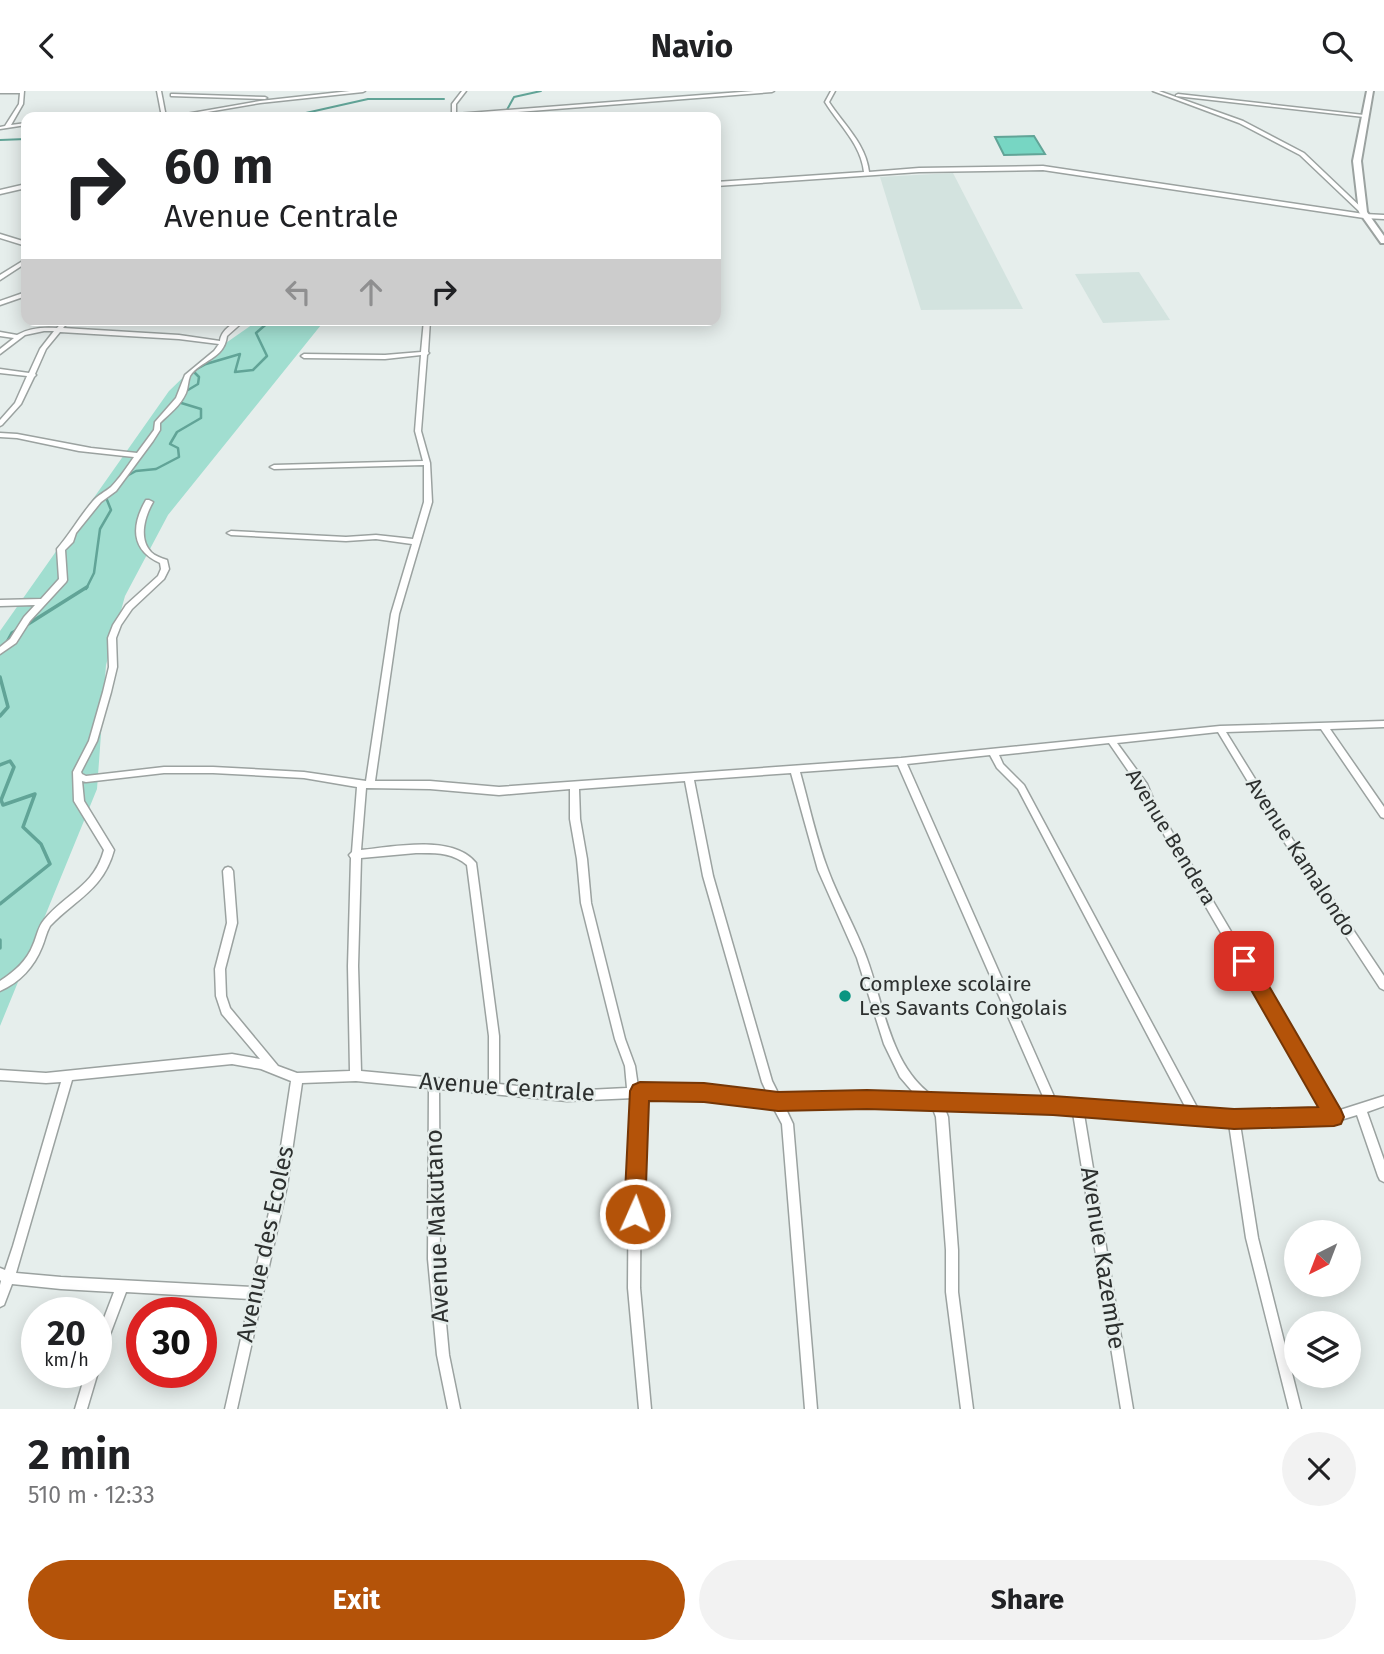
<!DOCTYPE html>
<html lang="en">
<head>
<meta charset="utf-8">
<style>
  :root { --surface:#fff; --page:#f2f2f2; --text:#202124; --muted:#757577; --accent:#b45309 }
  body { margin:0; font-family:"Fira Sans",sans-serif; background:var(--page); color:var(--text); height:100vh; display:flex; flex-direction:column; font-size:26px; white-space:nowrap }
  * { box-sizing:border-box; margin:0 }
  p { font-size:23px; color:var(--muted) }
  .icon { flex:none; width:38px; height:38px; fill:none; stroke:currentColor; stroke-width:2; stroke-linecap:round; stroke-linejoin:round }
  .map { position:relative; height:1318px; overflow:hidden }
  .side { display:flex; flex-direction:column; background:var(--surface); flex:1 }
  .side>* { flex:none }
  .hud { position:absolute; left:21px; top:21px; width:700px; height:214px; border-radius:14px; box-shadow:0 4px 18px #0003; background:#fff; color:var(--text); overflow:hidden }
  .needle { width:46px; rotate:222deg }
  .fabs { position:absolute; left:1284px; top:1129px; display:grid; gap:14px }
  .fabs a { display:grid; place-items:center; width:77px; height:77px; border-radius:50%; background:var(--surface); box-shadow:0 4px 18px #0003; font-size:35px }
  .speed { position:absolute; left:21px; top:1206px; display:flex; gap:14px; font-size:35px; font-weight:700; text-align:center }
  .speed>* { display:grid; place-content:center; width:91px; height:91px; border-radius:50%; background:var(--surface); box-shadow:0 4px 18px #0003; line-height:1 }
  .speed small { font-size:18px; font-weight:400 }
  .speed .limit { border:10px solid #d22; background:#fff; color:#111 }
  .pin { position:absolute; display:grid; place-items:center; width:60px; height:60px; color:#fff; margin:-30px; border-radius:14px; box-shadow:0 4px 10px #0006 }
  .me { position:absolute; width:77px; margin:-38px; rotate:2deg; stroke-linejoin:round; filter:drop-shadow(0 0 5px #0008) }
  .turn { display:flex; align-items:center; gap:24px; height:147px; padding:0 28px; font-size:32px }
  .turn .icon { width:91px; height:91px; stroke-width:2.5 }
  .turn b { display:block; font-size:49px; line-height:60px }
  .lanes { display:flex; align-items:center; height:66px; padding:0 28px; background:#0003; justify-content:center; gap:35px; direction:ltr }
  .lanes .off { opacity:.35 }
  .round { display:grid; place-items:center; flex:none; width:74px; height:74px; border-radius:37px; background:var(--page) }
  .headline { display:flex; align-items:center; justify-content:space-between; height:119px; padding:0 28px }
  h1 { font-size:42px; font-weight:700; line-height:52px }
  .cta { display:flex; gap:14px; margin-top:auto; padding:14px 28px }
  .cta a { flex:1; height:80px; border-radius:42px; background:var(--accent); color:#fff; font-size:28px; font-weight:700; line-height:80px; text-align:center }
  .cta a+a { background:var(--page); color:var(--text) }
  header { display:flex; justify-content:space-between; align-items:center; height:91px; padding:0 28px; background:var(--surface); font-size:32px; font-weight:700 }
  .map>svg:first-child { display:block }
  .built { fill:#d3e3df }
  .green { fill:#a1ded0 }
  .water { fill:#77d6c3; stroke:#61a497; stroke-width:2 }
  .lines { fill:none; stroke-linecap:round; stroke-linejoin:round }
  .stream-far2 { stroke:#61a497; stroke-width:2 }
  .stream-far1 { stroke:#61a497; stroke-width:2.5 }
  .stream { stroke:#61a497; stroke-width:3.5 }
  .street-casing { stroke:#9ba2a0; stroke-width:3 }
  .secondary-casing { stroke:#9ba2a0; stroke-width:4 }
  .street { fill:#fff; fill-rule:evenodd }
  .secondary { fill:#fff; fill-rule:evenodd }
  .route { fill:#b45309; stroke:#753606; stroke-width:2 }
  .poi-dot { fill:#0a9581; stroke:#e6eeec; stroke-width:2.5 }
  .labels { text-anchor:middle; stroke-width:5; stroke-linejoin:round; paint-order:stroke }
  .street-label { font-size:21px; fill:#2d302f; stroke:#e6eeec }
  .poi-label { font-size:21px; fill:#2d302f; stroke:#e6eeec; text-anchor:start }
  .near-street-label { font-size:24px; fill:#2d302f; stroke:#e6eeec }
</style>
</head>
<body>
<header><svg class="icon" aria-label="back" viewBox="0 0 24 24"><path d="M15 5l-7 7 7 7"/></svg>Navio<svg class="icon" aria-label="search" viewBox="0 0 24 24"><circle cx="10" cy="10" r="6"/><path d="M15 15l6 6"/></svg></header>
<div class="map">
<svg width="1384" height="1318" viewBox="0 0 1384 1318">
  <rect width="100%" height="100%" fill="#e6eeec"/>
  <g class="built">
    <polygon points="953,82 1023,218 921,219 880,86"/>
    <polygon points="1139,181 1170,229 1103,232 1075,183"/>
  </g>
  <polygon class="green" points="259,229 325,229 168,424 125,505 106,574 97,698 0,935 0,540 169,300 200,270"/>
  <polygon class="water" points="1034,45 1045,63 1004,64 995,46"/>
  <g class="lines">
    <g class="stream-far2">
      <polyline points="288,26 368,8 444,8"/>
      <polyline points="503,26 514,6 541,0"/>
      <polyline points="0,49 26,48"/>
    </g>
    <g class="stream-far1">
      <polyline points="183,302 198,293 199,286 193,280 206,273 240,263 235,281 253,279 267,265 256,242 271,229"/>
      <polyline points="123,387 136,380 156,378 179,366 178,357 170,353 177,341 201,327 201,318 178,311"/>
      <polyline points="86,498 94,482 100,438 111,419 105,404"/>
    </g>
    <g class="stream">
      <polyline points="25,535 87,496"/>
      <polyline points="6,553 12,542 19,538"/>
      <polyline points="0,586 8,616 0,625"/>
      <polyline points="0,674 10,670 14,676 1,709 3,714 35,703 23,736 41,753 50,773 0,813"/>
      <polyline points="0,849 0,857"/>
    </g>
    <g class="street-casing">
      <g id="street">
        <polygon points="0,0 24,0 23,13 11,34 26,32 26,34 0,38 0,36 5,35 19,13 20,2 0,2"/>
        <polygon points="157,0 161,0 166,26 162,26"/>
        <polygon points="350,0 365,0 363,1 260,12 178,26 169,26 260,10"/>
        <polygon points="462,0 466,0 456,13 456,23 754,0 774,0 772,1 455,26 434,26 436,25 452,23 452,13"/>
        <path d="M831 0H835L829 11C844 34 866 53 869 81L919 77 1043 75 1364 123 1384 124V128L1364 127 1043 79 919 81 716 95V91L864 81C861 53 839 34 825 11Z"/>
        <polygon points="1153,0 1159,0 1243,30 1304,62 1366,121 1361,122 1300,64 1239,32"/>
        <polygon points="173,3 265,6 267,7 265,8 171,5 171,3"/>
        <polygon points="1178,3 1364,24 1366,25 1364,26 1176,5 1176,4"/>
        <polygon points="26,93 26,97 0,103 0,99"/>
        <polygon points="0,143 26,151 26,155 0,147"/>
        <polygon points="26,168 26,172 0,189 0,184"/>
        <polygon points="26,201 26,205 0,214 0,210"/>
        <path d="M64 229H70L63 237 179 244 220 250C221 239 235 229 245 229L227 245C224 269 200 269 190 285 188 290 188 297 186 302 181 314 169 323 160 332V339L153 350 116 400 101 411 76 442 73 451 65 459 67 489 66 491 30 530 16 552 0 563V556L10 548 24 526 35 514 0 515V509L41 508 59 488 57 458C70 443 80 425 93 410 98 404 105 401 111 396 119 388 127 376 134 366L79 360 17 347 0 346V342L17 343 91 357 137 362 154 339 155 331 176 307 185 284 214 260 219 253 179 248 60 241 46 258 35 283 36 284 34 286 21 313 2 334 0 335V329L15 312 27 285 0 282V278L29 282 40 258 54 240H44L25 244 0 263V258L14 247 0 245V241L17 244C29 237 44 236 57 237Z"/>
        <path d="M424 229H430L428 261 429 262 427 264 421 340 430 372 432 411 399 523 375 690H430L499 696 901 667 1220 635 1384 630V636L1330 638 1384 716V727L1381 726 1321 638 1226 641 1291 746 1384 885V899L1380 897 1285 752 1218 641 1117 652 1147 693 1155 712 1337 1020 1384 1005V1015L1367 1021 1384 1069V1091L1380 1089 1378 1085 1357 1024 1334 1031 1240 1033 1258 1147 1301 1318H1289L1246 1147 1229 1033 1084 1023 1133 1318H1121L1073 1022 945 1018 948 1026 958 1159V1201L973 1318H961L946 1201V1159L936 1026 933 1018 867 1014 785 1016 793 1033 817 1318H805L782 1033 773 1016 704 1006H645L641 1057 640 1197 651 1318H639L628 1197 629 1057 634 1007 567 1010 439 998 440 1168 449 1264 460 1318H448L437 1264 428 1168 429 997 356 990 302 992 287 1095 237 1318H225L250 1208 126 1201 100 1270 96 1272V1248L114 1201 61 1198 12 1193 4 1214 0 1216V1194L1 1190 0 1189V1177L5 1179 13 1155 61 991 46 992 0 989V979L46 982 232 963 260 968 222 923 216 905 215 878 227 832 223 780 225 777 228 776 231 777 233 780 237 832 225 878 226 905 230 917 278 975 297 982 350 980 348 875 351 767 349 764 352 761 357 696 304 687 213 682H164L86 691 82 690 84 710 114 759C103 799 77 807 50 835 46 842 45 849 42 856 34 876 20 891 0 900V890C14 881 27 870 33 854 37 845 38 836 44 829 66 802 94 796 104 759L74 710 73 681 89 650 103 601 109 576 108 547 113 534 126 514 158 485 161 478 160 472C131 459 131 435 146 409H149L153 411C145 425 138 447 151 461 155 465 161 467 167 469L169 478 164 488 132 518 121 534 116 547 117 576 111 601 97 650 81 681 82 683 86 685 164 676H213L304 681 366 690 391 523 412 453 376 448 346 450 231 444 227 442 231 440 346 446 376 444 413 448 424 411V374L274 378 270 376 274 374 423 370 415 340 421 264 385 268 304 267 301 265 304 263 385 264 421 261ZM1109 652 1140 697 1148 716 1325 1021 1234 1023 1199 1020 1024 694 1003 673 999 664ZM990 664 997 677 1018 698 1187 1019 1056 1010 907 673ZM898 674 1045 1010 938 1008C891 981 884 914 867 868 856 837 839 809 828 779 816 748 809 713 800 681ZM791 682 818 779 857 867 884 953 900 986 918 1007 867 1004 780 1006 772 990 713 785 694 689ZM685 690 703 785 762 991 768 1004 704 996H638L635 975 625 948 591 812 587 768 580 728 579 698ZM366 697 430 698 499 704 570 698V728L577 768 581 812 615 948 625 975 627 997 567 1000 499 993V945L476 772C453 743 393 756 361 759ZM416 762C435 762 452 761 467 774L489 945V992L361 980 358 875 361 767ZM232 973 261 978 291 990 275 1095 252 1196 61 1186 16 1182 72 989Z"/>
        <polygon points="96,1276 98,1281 87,1318 75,1318 86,1281 96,1281"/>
      </g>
    </g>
    <g class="secondary-casing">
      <polygon id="secondary" points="1367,0 1373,0 1361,70 1367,121 1384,145 1384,152 1381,152 1359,121 1353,70"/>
    </g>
    <use href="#street" class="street"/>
    <use href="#secondary" class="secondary"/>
  </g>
  <polygon class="route" points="1244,862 1251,864 1341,1019 1344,1026 1341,1033 1334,1035 1234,1038 1053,1024 867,1018 778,1020 704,1011 649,1010 645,1123 642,1130 635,1133 627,1130 624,1123 630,1000 633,994 640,991 704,992 778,1001 867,999 1053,1005 1234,1018 1318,1016 1238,876 1235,870 1238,864"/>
  <circle class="poi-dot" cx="845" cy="905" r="7"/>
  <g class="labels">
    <g class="street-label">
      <text transform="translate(1171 746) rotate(59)" y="7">Avenue Bendera</text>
      <text transform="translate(1301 766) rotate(57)" y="7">Avenue Kamalondo</text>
    </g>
    <g class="poi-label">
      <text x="859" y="900">Complexe scolaire<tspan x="859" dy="24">Les Savants Congolais</tspan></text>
    </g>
    <g class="near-street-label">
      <text transform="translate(507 996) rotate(4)" y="8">Avenue Centrale</text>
      <text transform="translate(437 1135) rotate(-92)" y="8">Avenue Makutano</text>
      <text transform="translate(265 1153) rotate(-78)" y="8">Avenue des Ecoles</text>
      <text transform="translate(1103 1167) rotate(81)" y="8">Avenue Kazembe</text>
    </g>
  </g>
</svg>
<div class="fabs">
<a><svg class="needle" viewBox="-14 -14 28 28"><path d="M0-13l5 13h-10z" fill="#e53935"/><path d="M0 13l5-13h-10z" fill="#757577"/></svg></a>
<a><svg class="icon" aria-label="layers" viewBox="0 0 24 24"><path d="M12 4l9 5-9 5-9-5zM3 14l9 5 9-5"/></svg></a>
</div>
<div class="speed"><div>20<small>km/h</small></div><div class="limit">30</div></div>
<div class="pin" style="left:1244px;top:870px;background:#d93025"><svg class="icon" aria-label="arrive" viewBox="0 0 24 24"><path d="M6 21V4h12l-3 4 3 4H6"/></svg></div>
<svg class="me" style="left:635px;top:1123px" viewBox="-20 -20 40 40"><circle r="17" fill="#b45309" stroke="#fff" stroke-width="3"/><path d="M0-11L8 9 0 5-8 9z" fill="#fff"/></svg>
<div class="hud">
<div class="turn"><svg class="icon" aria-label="right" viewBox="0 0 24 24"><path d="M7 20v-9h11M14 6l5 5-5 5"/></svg><div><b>60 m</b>Avenue Centrale</div></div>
<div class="lanes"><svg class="icon off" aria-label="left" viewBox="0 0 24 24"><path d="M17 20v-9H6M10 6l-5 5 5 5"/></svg><svg class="icon off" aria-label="ahead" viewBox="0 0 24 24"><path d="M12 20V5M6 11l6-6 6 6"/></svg><svg class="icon" aria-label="right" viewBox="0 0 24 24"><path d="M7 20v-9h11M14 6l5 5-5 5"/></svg></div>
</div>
</div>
<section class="side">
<div class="headline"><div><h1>2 min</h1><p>510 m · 12:33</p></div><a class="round"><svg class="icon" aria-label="close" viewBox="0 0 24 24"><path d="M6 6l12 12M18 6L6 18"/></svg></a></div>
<div class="cta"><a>Exit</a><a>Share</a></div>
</section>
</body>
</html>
